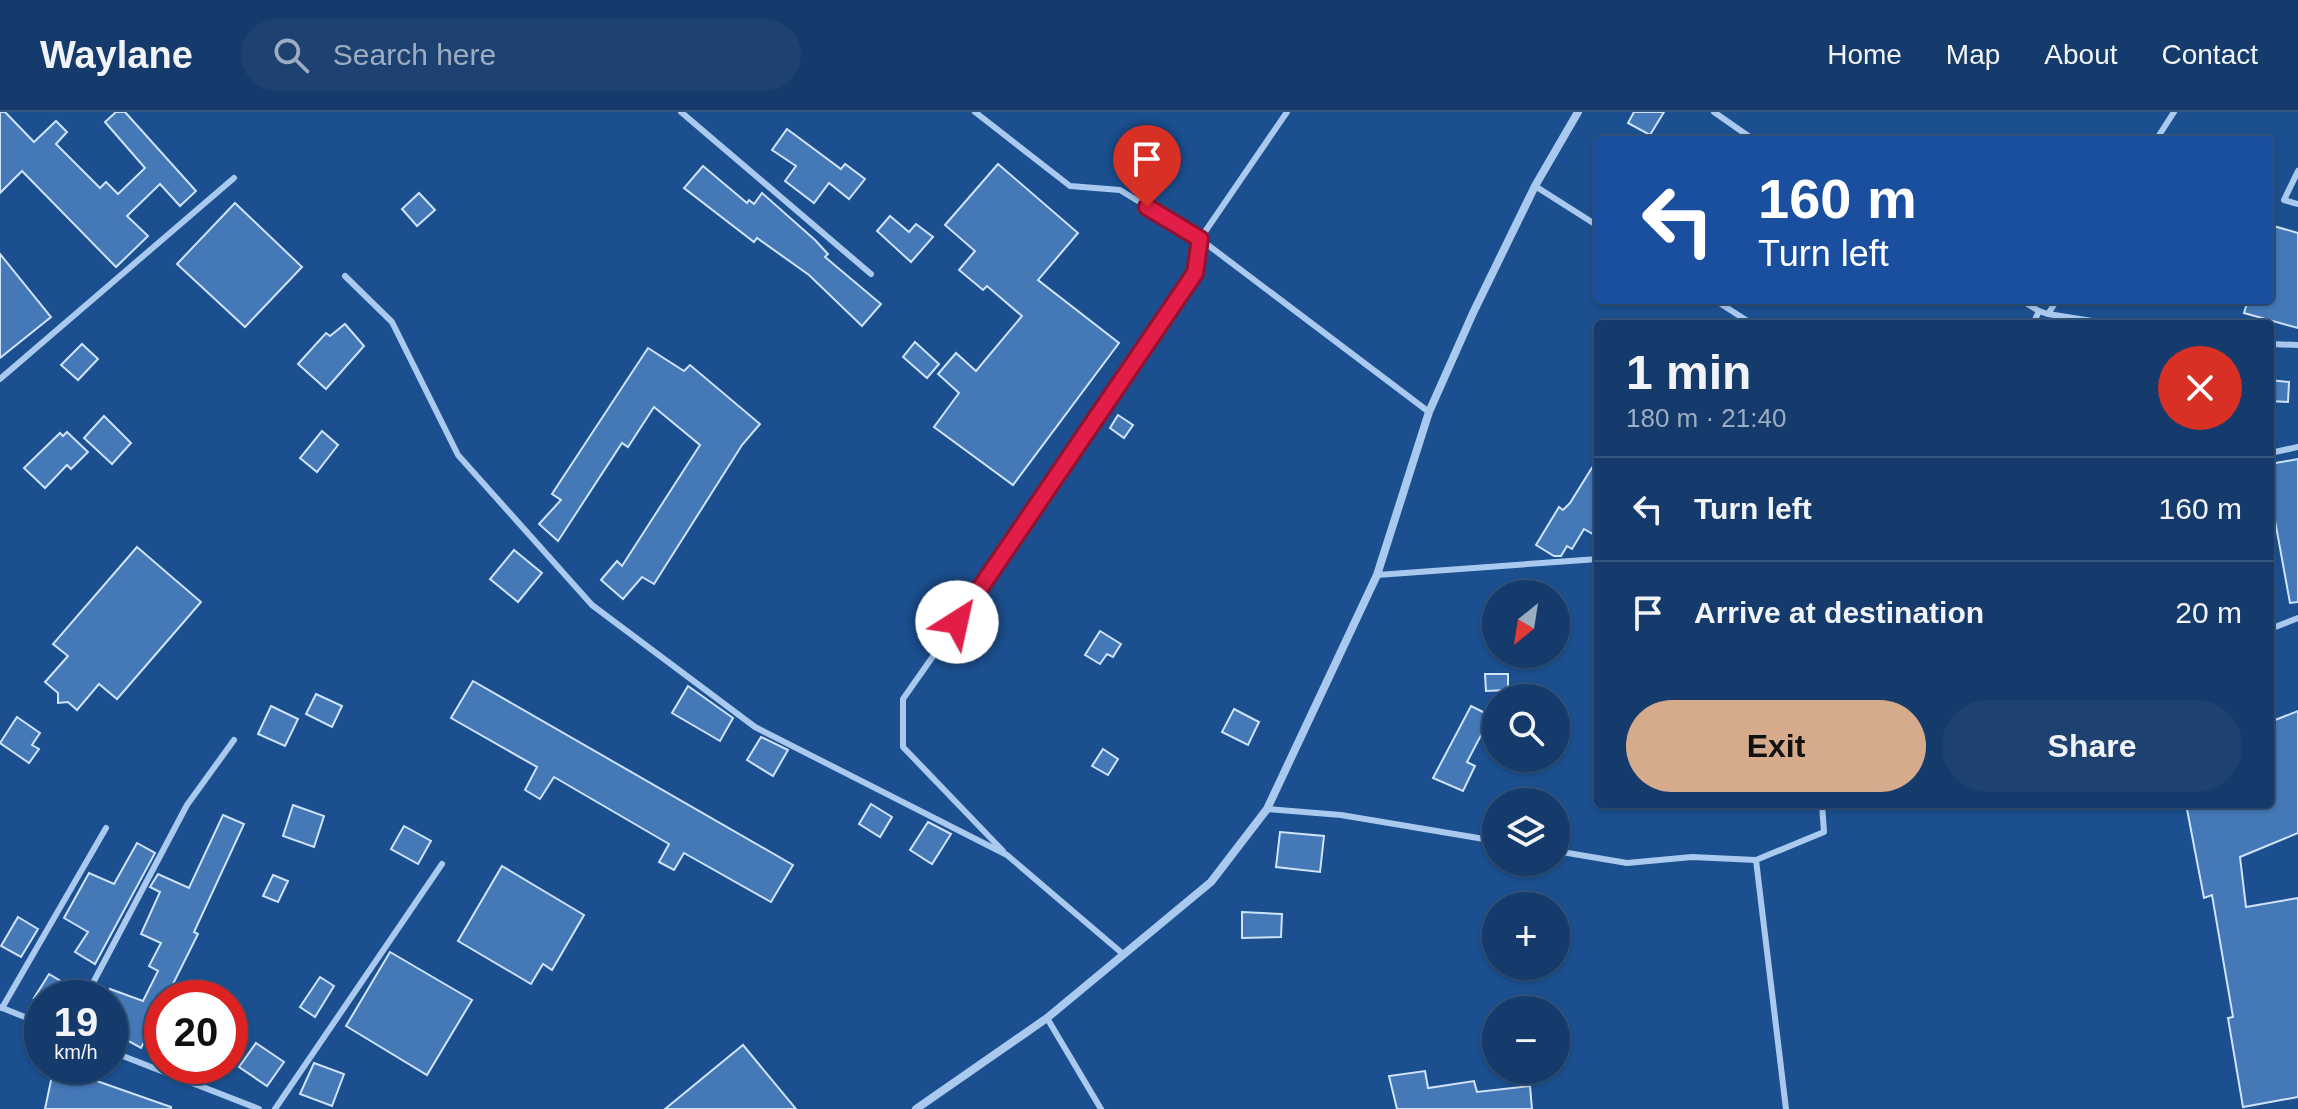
<!DOCTYPE html>
<html lang="en">
<head>
<meta charset="utf-8">
<style>
  :root { --surface:#143b6b; --page:#1d4271; --text:#f1f3f6; --muted:#9dadc1; --line:#33557e; --accent:#d6ab8b }
  body { margin:0; font-family:Helvetica,sans-serif; background:var(--page); color:var(--text); height:100vh; display:flex; flex-direction:column; font-size:30px; white-space:nowrap }
  * { box-sizing:border-box; margin:0 }
  p { font-size:26px; color:var(--muted) }
  .icon { flex:none; width:44px; height:44px; fill:none; stroke:currentColor; stroke-width:2; stroke-linecap:round; stroke-linejoin:round }
  .map { position:relative; flex:1; overflow:hidden }
  .sheet { position:absolute; left:1594px; top:208px; width:680px; height:488px; display:flex; flex-direction:column; background:var(--surface); border-radius:8px; box-shadow:0 2px 6px #0004,0 0 0 2px var(--line) }
  .sheet>* { flex:none }
  .banner { position:absolute; left:1594px; top:24px; width:680px; height:168px; border-radius:8px; box-shadow:0 2px 6px #0004,0 0 0 2px var(--line); background:#1a4fa0; color:#fff; overflow:hidden }
  .needle { width:52px; rotate:210deg }
  .buttons { position:absolute; left:1482px; top:468px; display:grid; gap:16px }
  .buttons a { display:grid; place-items:center; width:88px; height:88px; border-radius:50%; background:var(--surface); box-shadow:0 2px 6px #0004,0 0 0 2px var(--line); font-size:40px }
  .speed { position:absolute; left:24px; top:868px; display:flex; gap:16px; font-size:40px; font-weight:700; text-align:center }
  .speed>* { display:grid; place-content:center; width:104px; height:104px; border-radius:50%; background:var(--surface); box-shadow:0 2px 6px #0004,0 0 0 2px var(--line); line-height:1 }
  .speed small { font-size:20px; font-weight:400 }
  .speed .limit { border:12px solid #d22; background:#fff; color:#111 }
  .pin { position:absolute; display:grid; place-items:center; width:68px; height:68px; color:#fff; margin:-82px -34px; border-radius:50% 50% 50% 0; rotate:-45deg; box-shadow:0 0 8px #0007 }
  .pin .icon { rotate:45deg }
  .me { position:absolute; width:88px; margin:-44px; rotate:35deg; stroke-linejoin:round; filter:drop-shadow(0 0 6px #0008) }
  .turn { display:flex; align-items:center; gap:28px; height:168px; padding:0 32px; font-size:36px }
  .turn .icon { width:104px; height:104px; stroke-width:2.5 }
  .turn b { display:block; font-size:56px; line-height:68px }
  .round { display:grid; place-items:center; flex:none; width:84px; height:84px; border-radius:42px; background:var(--page) }
  .summary { display:flex; align-items:center; justify-content:space-between; height:136px; padding:0 32px }
  h1 { font-size:48px; font-weight:800; line-height:60px }
  .button { display:flex; gap:16px; margin-top:auto; padding:16px 32px }
  .button a { flex:1; height:92px; border-radius:48px; background:var(--accent); color:#111; font-size:32px; font-weight:800; line-height:92px; text-align:center }
  .button a+a { background:var(--page); color:var(--text) }
  ul { padding:0; list-style:none }
  li { display:flex; align-items:center; gap:24px; height:104px; padding:0 32px; border-top:2px solid var(--line) }
  li div { flex:1 }
  li b { display:block; font-size:30px }
  li em { font-style:normal }
  header { display:flex; align-items:center; gap:48px; box-sizing:border-box; height:112px; padding:0 40px; background:var(--surface); border-bottom:2px solid var(--line) }
  header strong { font-size:38px }
  nav { display:flex; gap:44px; margin-inline-start:auto; font-size:28px }
  .search { width:560px; height:72px; background:var(--page); display:flex; align-items:center; gap:20px; box-sizing:border-box; padding:0 28px; border-radius:44px; color:var(--muted); font-size:30px }
  .map>svg:first-child { display:block }
  .building { fill:#4478b7; stroke:#cfe3fa; stroke-width:2 }
  .lines { fill:none; stroke-linecap:round; stroke-linejoin:round }
  .service { stroke:#a9c9ee; stroke-width:6 }
  .minor { stroke:#a9c9ee; stroke-width:8 }
  .route-casing { stroke:#92132f; stroke-width:20 }
  .route { stroke:#e11d48; stroke-width:14 }
</style>
</head>
<body>
<header>
<strong>Waylane</strong>
<div class="search"><svg class="icon" aria-label="search" viewBox="0 0 24 24"><circle cx="10" cy="10" r="6"/><path d="M15 15l6 6"/></svg>Search here</div>
<nav><a>Home</a><a>Map</a><a>About</a><a>Contact</a></nav>
</header>
<div class="map">
<svg width="2298" height="997" viewBox="0 0 2298 997">
  <rect width="100%" height="100%" fill="#1b4f8f"/>
  <g class="building">
    <polygon points="0,0 5,0 34,30 56,9 67,20 56,32 100,76 106,70 118,82 145,56 105,10 116,0 125,0 196,79 180,94 160,72 127,104 148,124 116,155 22,59 0,81"/>
    <polygon points="1634,0 1664,0 1650,23 1628,11"/>
    <polygon points="787,17 841,57 845,52 865,67 849,87 829,71 814,91 785,69 796,54 772,38"/>
    <polygon points="998,52 1078,121 1038,168 1119,231 1013,373 934,315 959,281 938,262 956,241 976,259 1022,204 987,174 983,178 959,158 975,139 945,113"/>
    <polygon points="703,54 747,91 749,88 754,92 762,81 815,128 828,142 825,145 881,192 862,214 809,163 757,126 754,130 684,76"/>
    <polygon points="419,81 435,98 417,114 402,97"/>
    <polygon points="235,91 302,155 245,215 177,152"/>
    <polygon points="890,104 909,120 916,112 933,125 911,150 877,119"/>
    <polygon points="2270,113 2298,121 2298,216 2244,201 2248,188 2270,188"/>
    <polygon points="0,142 51,205 0,246"/>
    <polygon points="345,212 364,234 326,277 298,252 326,221 330,224"/>
    <polygon points="915,230 939,252 927,266 903,245"/>
    <polygon points="82,232 98,247 78,268 61,253"/>
    <polygon points="648,236 684,259 690,253 760,312 742,333 654,472 642,465 623,487 601,468 617,449 622,454 700,333 654,295 628,335 622,331 558,429 539,412 561,388 552,382"/>
    <polygon points="2270,268 2289,270 2288,290 2270,289"/>
    <polygon points="1118,303 1133,313 1124,326 1110,316"/>
    <polygon points="104,304 131,331 112,352 84,326"/>
    <polygon points="322,319 338,333 317,360 300,346"/>
    <polygon points="67,320 88,340 71,357 67,353 45,376 24,356 60,321 63,324"/>
    <polygon points="1598,346 1598,425 1584,417 1572,437 1567,434 1561,444 1554,444 1536,433 1559,395 1563,398 1570,391"/>
    <polygon points="2298,347 2298,490 2290,491 2270,381 2270,352"/>
    <polygon points="137,435 201,490 117,587 99,572 77,598 68,590 58,591 58,581 45,570 68,544 53,532"/>
    <polygon points="514,438 542,461 518,490 490,467"/>
    <polygon points="1100,519 1121,532 1113,545 1107,542 1100,552 1085,543"/>
    <polygon points="1485,562 1508,562 1508,578 1486,579"/>
    <polygon points="473,569 793,753 771,790 684,741 674,758 659,750 669,732 554,665 540,687 525,678 537,655 451,606"/>
    <polygon points="688,574 733,606 720,629 672,601"/>
    <polygon points="316,582 342,594 332,615 306,602"/>
    <polygon points="271,594 298,607 285,634 258,622"/>
    <polygon points="1471,594 1491,604 1467,650 1475,654 1463,679 1433,666"/>
    <polygon points="1234,597 1259,610 1248,633 1222,620"/>
    <polygon points="2298,599 2298,721 2240,745 2246,795 2298,786 2298,985 2243,995 2228,906 2233,905 2212,783 2204,786 2186,692 2270,692 2270,610"/>
    <polygon points="17,605 40,621 32,633 39,637 29,651 0,631"/>
    <polygon points="761,625 788,638 773,664 747,648"/>
    <polygon points="1103,637 1118,647 1108,663 1092,654"/>
    <polygon points="871,692 892,705 880,725 859,712"/>
    <polygon points="293,693 324,704 314,735 283,724"/>
    <polygon points="223,703 244,712 194,820 198,822 166,886 162,886 162,896 141,936 110,919 110,877 143,889 158,859 149,854 161,831 141,822 160,780 150,775 158,762 189,776"/>
    <polygon points="928,710 951,722 932,752 910,738"/>
    <polygon points="404,714 431,729 418,752 391,737"/>
    <polygon points="1280,720 1324,724 1320,760 1276,755"/>
    <polygon points="137,731 155,741 95,852 75,840 88,820 64,806 89,761 114,772"/>
    <polygon points="502,754 584,803 552,858 543,852 531,872 458,829"/>
    <polygon points="273,763 288,769 278,790 263,784"/>
    <polygon points="1242,800 1282,802 1281,825 1242,826"/>
    <polygon points="18,805 38,817 21,845 1,834"/>
    <polygon points="390,840 472,888 427,963 346,914"/>
    <polygon points="49,862 81,881 79,886 34,886"/>
    <polygon points="320,865 334,874 315,905 300,895"/>
    <polygon points="256,931 284,950 267,974 239,955"/>
    <polygon points="743,933 796,997 665,997"/>
    <polygon points="314,951 344,962 332,994 300,982"/>
    <polygon points="54,954 171,995 171,997 45,997"/>
    <polygon points="1425,959 1428,976 1474,969 1477,980 1530,974 1532,997 1397,997 1389,964"/>
  </g>
  <g class="lines">
    <g class="service">
      <polyline points="681,0 871,162"/>
      <polyline points="975,0 1070,74 1120,78 1200,127 1429,300"/>
      <polyline points="1714,0 1754,28"/>
      <polyline points="2156,28 2174,0"/>
      <polyline points="2298,59 2284,88 2298,92"/>
      <polyline points="1535,74 1598,114"/>
      <polyline points="345,164 392,210 458,343 592,493 755,615 1007,743 1123,842"/>
      <polyline points="1715,188 1752,212"/>
      <polyline points="2021,188 2039,199"/>
      <polyline points="2048,202 2111,212"/>
      <polyline points="2033,212 2039,199 2048,202 2057,188"/>
      <polyline points="2270,232 2298,233"/>
      <polyline points="0,267 234,66"/>
      <polyline points="2270,341 2298,335"/>
      <polyline points="1377,463 1598,447"/>
      <polyline points="2270,517 2298,506"/>
      <polyline points="1267,697 1341,703 1496,729"/>
      <polyline points="1003,739 903,635 903,587 1082,332 1195,161 1200,127 1287,0"/>
      <polyline points="1556,739 1627,751 1692,745 1756,748"/>
      <polyline points="85,886 187,693 234,628"/>
      <polyline points="0,895 42,912"/>
      <polyline points="2,896 106,716"/>
      <polyline points="1047,906 1101,997"/>
      <polyline points="110,939 259,997"/>
      <polyline points="275,997 442,752"/>
      <polyline points="1786,997 1756,748 1824,720 1822,692"/>
    </g>
    <polyline class="minor" points="916,997 1047,906 1211,770 1267,697 1377,463 1429,300 1473,201 1535,74 1578,0"/>
  </g>
  <g class="lines">
    <g class="route-casing">
      <polyline id="route" points="957,510 1195,161 1200,127 1147,95"/>
    </g>
    <use href="#route" class="route"/>
  </g>
</svg>
<div class="buttons">
<a><svg class="needle" viewBox="-14 -14 28 28"><path d="M0-13l5 13h-10z" fill="#e53935"/><path d="M0 13l5-13h-10z" fill="#9dadc1"/></svg></a>
<a><svg class="icon" aria-label="search" viewBox="0 0 24 24"><circle cx="10" cy="10" r="6"/><path d="M15 15l6 6"/></svg></a>
<a><svg class="icon" aria-label="layers" viewBox="0 0 24 24"><path d="M12 4l9 5-9 5-9-5zM3 14l9 5 9-5"/></svg></a>
<a>+</a>
<a>−</a>
</div>
<div class="speed"><div>19<small>km/h</small></div><div class="limit">20</div></div>
<div class="pin" style="left:1147px;top:95px;background:#d93025"><svg class="icon" aria-label="arrive" viewBox="0 0 24 24"><path d="M6 21V4h12l-3 4 3 4H6"/></svg></div>
<svg class="me" style="left:957px;top:510px" viewBox="-20 -20 40 40"><circle r="19" fill="#fff"/><path d="M0-13L10 11 0 6-10 11z" fill="#e11d48"/></svg>
<div class="banner">
<div class="turn"><svg class="icon" aria-label="left" viewBox="0 0 24 24"><path d="M17 20v-9H6M10 6l-5 5 5 5"/></svg><div><b>160 m</b>Turn left</div></div>
</div>
<section class="sheet">
<div class="summary"><div><h1>1 min</h1><p>180 m · 21:40</p></div><a class="round" style="background:#d93025;color:#fff"><svg class="icon" aria-label="close" viewBox="0 0 24 24"><path d="M6 6l12 12M18 6L6 18"/></svg></a></div>
<ul>
<li><svg class="icon" aria-label="left" viewBox="0 0 24 24"><path d="M17 20v-9H6M10 6l-5 5 5 5"/></svg><div><b>Turn left</b></div><em>160 m</em></li>
<li><svg class="icon" aria-label="arrive" viewBox="0 0 24 24"><path d="M6 21V4h12l-3 4 3 4H6"/></svg><div><b>Arrive at destination</b></div><em>20 m</em></li>
</ul>
<div class="button"><a>Exit</a><a>Share</a></div>
</section>
</div>
</body>
</html>
